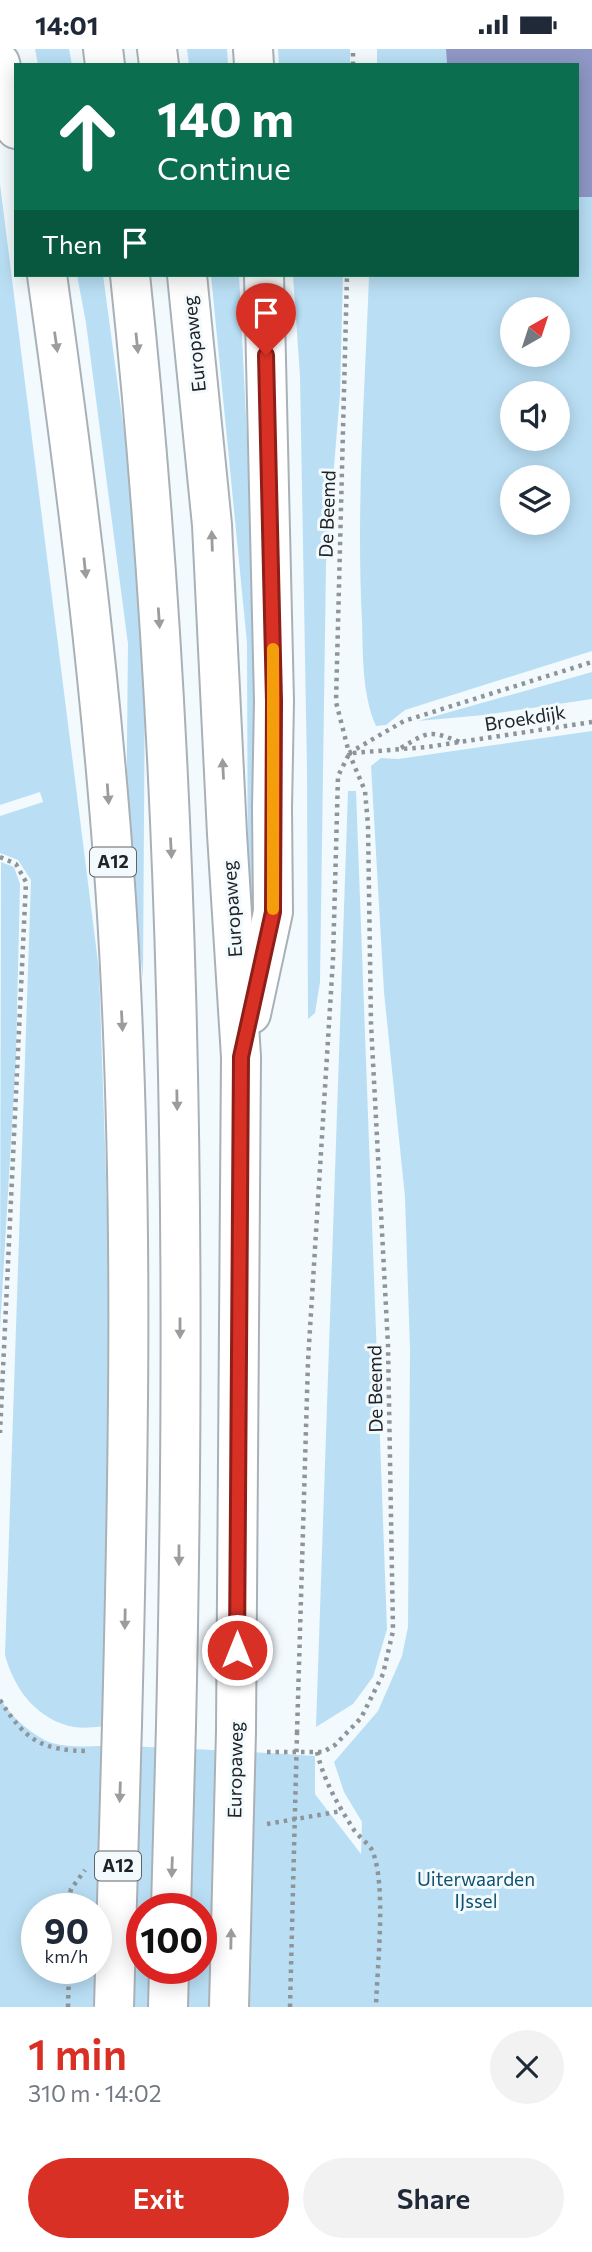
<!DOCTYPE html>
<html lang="en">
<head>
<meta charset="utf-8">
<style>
  :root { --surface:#fff; --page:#f2f2f3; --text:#1f2937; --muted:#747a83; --accent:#d93025 }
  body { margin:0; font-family:Commissioner,sans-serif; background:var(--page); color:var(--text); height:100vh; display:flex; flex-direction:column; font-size:26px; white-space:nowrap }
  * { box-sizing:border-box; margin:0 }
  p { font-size:23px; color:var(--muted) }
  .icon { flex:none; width:38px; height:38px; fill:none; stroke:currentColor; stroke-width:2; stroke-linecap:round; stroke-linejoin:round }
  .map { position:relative; height:1958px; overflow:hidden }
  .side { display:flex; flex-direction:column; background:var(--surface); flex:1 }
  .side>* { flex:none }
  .guide { position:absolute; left:14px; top:14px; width:565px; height:214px; border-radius:0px; box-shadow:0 4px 18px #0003; background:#0b6e4f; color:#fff; overflow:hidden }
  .needle { width:46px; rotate:39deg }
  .fabs { position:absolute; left:500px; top:248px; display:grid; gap:14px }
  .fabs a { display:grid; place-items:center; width:70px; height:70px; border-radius:50%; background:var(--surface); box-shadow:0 4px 18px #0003; font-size:35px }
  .speed { position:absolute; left:21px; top:1844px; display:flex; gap:14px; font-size:35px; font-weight:700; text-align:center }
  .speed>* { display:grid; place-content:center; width:91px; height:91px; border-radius:50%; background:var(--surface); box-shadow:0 4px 18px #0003; line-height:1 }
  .speed small { font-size:18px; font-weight:400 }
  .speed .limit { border:10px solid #d22; background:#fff; color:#111 }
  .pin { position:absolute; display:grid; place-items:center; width:60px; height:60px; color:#fff; margin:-72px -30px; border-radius:50% 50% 50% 0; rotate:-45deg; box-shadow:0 0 7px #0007 }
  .pin .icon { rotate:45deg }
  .me { position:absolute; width:77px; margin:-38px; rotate:0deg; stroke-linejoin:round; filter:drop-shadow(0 0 5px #0008) }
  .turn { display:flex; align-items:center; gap:24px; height:147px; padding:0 28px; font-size:32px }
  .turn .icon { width:91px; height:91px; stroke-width:2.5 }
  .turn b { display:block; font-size:49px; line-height:60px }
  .then { display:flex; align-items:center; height:66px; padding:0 28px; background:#0003; gap:14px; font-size:26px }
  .round { display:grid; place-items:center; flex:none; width:74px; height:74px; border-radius:37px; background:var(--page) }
  .headline { display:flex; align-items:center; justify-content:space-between; height:119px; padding:0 28px }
  h1 { font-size:42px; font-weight:600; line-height:52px; color:var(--accent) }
  .action { display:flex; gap:14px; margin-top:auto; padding:14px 28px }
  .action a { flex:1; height:80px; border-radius:42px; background:var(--accent); color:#fff; font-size:28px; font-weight:600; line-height:80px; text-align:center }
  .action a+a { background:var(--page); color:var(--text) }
  .status { display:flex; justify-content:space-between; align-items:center; height:49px; padding:0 35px; background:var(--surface); direction:ltr }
  .status svg { height:19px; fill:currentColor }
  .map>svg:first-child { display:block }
  .green { fill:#badff5; fill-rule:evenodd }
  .water { fill:#8f98c6 }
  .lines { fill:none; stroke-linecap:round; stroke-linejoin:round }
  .highway-casing { stroke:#a9b1b7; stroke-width:42 }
  .path { stroke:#8e9497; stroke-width:4.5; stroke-dasharray:3.5 5; stroke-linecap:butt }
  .highway { stroke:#fff; stroke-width:38 }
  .highway-bridge-casing { stroke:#a9b1b7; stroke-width:42; stroke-linecap:butt }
  .path-bridge { stroke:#8e9497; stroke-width:4.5; stroke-dasharray:3.5 5; stroke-linecap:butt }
  .highway-bridge { stroke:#fff; stroke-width:38 }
  .oneway { fill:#9b9c9d }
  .route-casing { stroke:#8d1f18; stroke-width:18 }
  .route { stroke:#d93025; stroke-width:12 }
  .slow { stroke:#f59e0b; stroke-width:12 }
  .labels { text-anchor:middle; stroke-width:6; stroke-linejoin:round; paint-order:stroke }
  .shield { fill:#f2fafe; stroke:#606467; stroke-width:2 }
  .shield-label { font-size:18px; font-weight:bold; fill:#212426 }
  .street-label { font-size:19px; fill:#212426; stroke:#f2fafe }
  .park-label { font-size:19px; fill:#11516f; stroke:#f2fafe }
</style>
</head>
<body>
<div class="status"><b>14:01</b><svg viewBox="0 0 49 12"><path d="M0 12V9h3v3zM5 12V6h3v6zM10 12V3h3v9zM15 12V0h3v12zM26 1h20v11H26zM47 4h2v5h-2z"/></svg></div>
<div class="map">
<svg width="592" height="1958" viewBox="0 0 592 1958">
  <rect width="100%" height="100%" fill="#f2fafe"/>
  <g class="green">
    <polygon points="35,0 69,0 72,16 38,16"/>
    <polygon points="187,0 227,0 228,16 189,16"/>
    <polygon points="278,0 350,0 350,16 279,16"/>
    <polygon points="377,0 446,0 447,16 377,16"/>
    <path d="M0 135 99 921 110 1245 119 1676C105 1677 88 1680 74 1678 37 1671 14 1640 5 1606L31 831 18 811 0 804V767L43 753 40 743 0 756Z"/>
    <path d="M578 148H592V602L405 661 386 676 376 677C362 646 363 606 362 572 356 457 365 341 369 226H578ZM513 261H558V306H513ZM513 345H558V390H513ZM513 429H558V474H513Z"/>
    <polygon points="77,226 103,226 127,404 145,613 143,929 126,790 128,595 86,274"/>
    <polygon points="211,226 239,226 259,633 261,787 248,869 247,594"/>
    <polygon points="293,226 343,226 340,345 326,515 320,933 315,964 308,970 307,721 300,327"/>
    <polygon points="592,623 592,650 484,666 418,672"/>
    <path d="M592 682V1958H0V1649C8 1665 35 1689 52 1694 75 1700 98 1696 122 1697 186 1699 251 1703 315 1707V1745L361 1805 362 1773 344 1743 334 1713 378 1662 402 1607 408 1578 410 1301 405 1148 384 943 371 717 381 709 398 710ZM37 1860H96V1920H37ZM142 1860H201V1920H142Z"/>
    <polygon points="348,742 356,742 387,1580 373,1628 353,1655 316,1678"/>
    <polygon points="1,813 14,818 20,835 16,1009 0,1279"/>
  </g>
  <polygon class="water" points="446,0 592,0 592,148 578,148 578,16 447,16"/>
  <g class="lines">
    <g class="highway-casing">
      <g id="highway">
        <polyline points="103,0 105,16"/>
        <polyline points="157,0 159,16"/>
        <polyline points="253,0 254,16"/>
        <polyline points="0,14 16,80"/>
        <path d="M47 226C76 433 102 641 116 850 134 1125 129 1400 122 1675"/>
        <path d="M130 226C181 707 187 1193 176 1677"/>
        <polyline points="187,226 212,476 227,785 241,1008 236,1682"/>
        <polyline points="251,965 273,863 272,759 274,652 264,226"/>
        <polyline points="168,1958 169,1920"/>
      </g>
    </g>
    <g class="path">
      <polyline points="353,16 353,0"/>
      <path d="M401 699C429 682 429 681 460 693"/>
      <polyline points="349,704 404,672 592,613"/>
      <polyline points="353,704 427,698 592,673"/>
      <polyline points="0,808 16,815 26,833 0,1384"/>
      <path d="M0 1651C25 1691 41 1702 90 1702"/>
      <polyline points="297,1684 308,1312 333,910 338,727 349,705"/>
      <polyline points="267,1703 323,1703 335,1696 361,1669 383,1625 393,1582 388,1296 371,975 368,776 365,742 349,704 336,653 347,226"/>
      <path d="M317 1703C324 1732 338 1756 354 1781 359 1788 368 1794 372 1801 387 1835 377 1918 376 1958"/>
      <polyline points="267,1775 342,1762"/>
      <polyline points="67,1860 71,1840 85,1821"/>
      <polyline points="68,1958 69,1920"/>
    </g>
    <use href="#highway" class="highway"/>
    <g class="highway-bridge-casing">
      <g id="highway-bridge">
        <polyline points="171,1860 176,1677"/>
        <polyline points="114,1958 122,1675"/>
        <polyline points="229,1958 236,1682"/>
      </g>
    </g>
    <polyline class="path-bridge" points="290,1958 297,1684"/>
    <use href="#highway-bridge" class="highway-bridge"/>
  </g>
  <defs><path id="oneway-solid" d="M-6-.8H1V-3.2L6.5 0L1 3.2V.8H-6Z" transform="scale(1.75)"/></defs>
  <g class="oneway">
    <use href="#oneway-solid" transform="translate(56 293) rotate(82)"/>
    <use href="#oneway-solid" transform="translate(137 294) rotate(84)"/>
    <use href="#oneway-solid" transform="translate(212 492) rotate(-92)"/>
    <use href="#oneway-solid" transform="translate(85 519) rotate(84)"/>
    <use href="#oneway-solid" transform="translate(159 569) rotate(86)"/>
    <use href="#oneway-solid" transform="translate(223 720) rotate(-93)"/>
    <use href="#oneway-solid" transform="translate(108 745) rotate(86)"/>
    <use href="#oneway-solid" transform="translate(171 799) rotate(87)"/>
    <use href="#oneway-solid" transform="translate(122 972) rotate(87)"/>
    <use href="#oneway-solid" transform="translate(177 1051) rotate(89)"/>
    <use href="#oneway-solid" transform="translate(180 1279) rotate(90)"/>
    <use href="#oneway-solid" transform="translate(179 1506) rotate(90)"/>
    <use href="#oneway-solid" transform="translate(125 1570) rotate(91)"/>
    <use href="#oneway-solid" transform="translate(120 1743) rotate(92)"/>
    <use href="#oneway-solid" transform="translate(172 1818) rotate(92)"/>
    <use href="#oneway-solid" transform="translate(231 1890) rotate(-89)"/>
  </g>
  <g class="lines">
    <g class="route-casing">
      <polyline id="route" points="237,1601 241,1008 273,863 274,652 266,306"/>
    </g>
    <use href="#route" class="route"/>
    <polyline class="slow" points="273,600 273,860"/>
  </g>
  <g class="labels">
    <g class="shield">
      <rect x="90" y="798.5" width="46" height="29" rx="5"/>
      <rect x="95" y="1802.5" width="46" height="29" rx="5"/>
    </g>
    <g class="shield-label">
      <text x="113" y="819">A12</text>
      <text x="118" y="1823">A12</text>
    </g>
    <g class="street-label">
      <text transform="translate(194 295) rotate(-96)" y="7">Europaweg</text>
      <text transform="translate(327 465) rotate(-88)" y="7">De Beemd</text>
      <text transform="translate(525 669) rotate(-9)" y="7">Broekdijk</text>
      <text transform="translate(232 860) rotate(-94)" y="7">Europaweg</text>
      <text transform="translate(375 1340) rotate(-91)" y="7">De Beemd</text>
      <text transform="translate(235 1721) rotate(-89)" y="7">Europaweg</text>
    </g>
    <g class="park-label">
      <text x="476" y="1837">Uiterwaarden<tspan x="476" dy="22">IJssel</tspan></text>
    </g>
  </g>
</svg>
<div class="fabs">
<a><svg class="needle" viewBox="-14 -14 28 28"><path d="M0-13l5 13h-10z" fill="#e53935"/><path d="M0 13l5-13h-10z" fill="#747a83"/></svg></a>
<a><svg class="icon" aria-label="sound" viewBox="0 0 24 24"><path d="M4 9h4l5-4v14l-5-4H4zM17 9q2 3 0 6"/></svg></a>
<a><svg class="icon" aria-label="layers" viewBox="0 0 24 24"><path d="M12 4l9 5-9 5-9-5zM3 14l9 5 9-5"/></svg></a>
</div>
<div class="speed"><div>90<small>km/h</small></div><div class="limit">100</div></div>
<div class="pin" style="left:266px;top:306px;background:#d93025"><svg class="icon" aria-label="arrive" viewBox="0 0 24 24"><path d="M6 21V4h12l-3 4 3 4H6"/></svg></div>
<svg class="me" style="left:237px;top:1601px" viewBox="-20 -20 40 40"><circle r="17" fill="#d93025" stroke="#fff" stroke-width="3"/><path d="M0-11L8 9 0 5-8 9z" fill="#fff"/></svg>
<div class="guide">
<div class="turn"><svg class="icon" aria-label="ahead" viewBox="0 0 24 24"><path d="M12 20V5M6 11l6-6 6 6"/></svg><div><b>140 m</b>Continue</div></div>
<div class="then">Then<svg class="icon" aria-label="arrive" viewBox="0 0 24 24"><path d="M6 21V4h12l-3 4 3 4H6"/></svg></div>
</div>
</div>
<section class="side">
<div class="headline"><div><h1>1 min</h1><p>310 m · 14:02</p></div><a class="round"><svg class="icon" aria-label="close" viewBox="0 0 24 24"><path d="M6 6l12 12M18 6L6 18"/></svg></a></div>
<div class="action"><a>Exit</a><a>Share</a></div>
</section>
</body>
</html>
